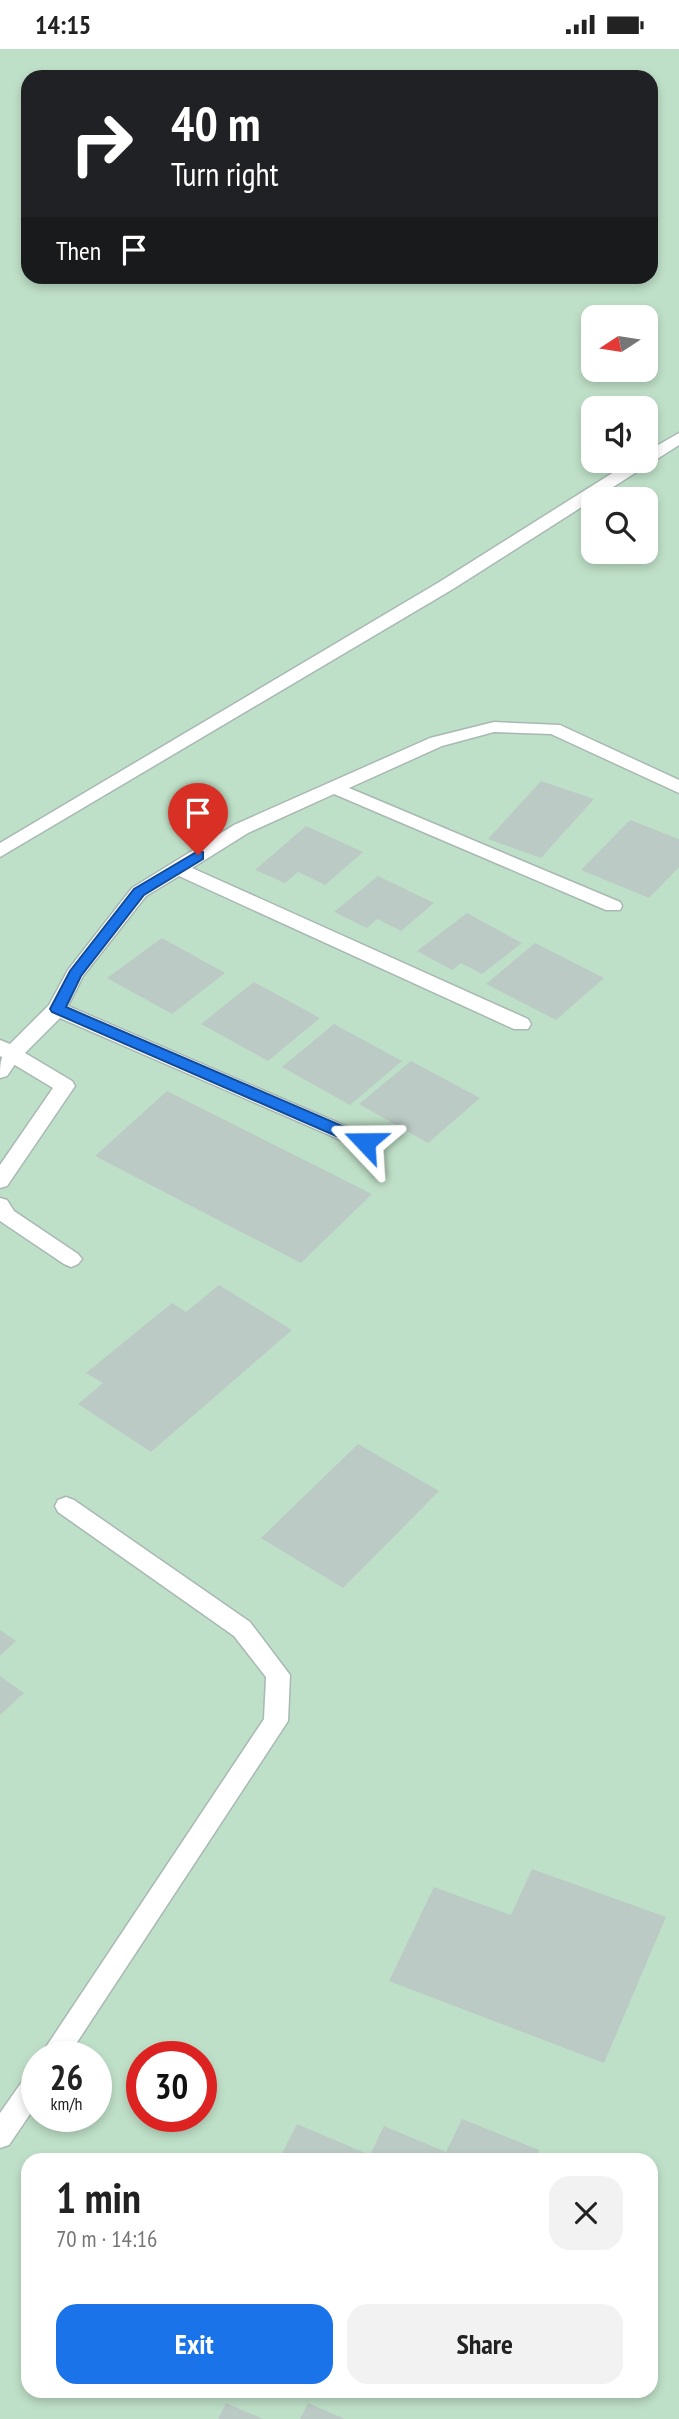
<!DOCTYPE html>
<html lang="en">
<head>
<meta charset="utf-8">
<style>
  :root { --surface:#fff; --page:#f2f2f2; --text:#222; --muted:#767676; --accent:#1a73e8 }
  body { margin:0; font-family:"PT Sans Narrow",sans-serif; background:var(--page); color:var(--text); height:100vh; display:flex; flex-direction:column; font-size:26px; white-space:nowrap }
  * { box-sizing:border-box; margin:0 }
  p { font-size:23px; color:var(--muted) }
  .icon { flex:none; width:38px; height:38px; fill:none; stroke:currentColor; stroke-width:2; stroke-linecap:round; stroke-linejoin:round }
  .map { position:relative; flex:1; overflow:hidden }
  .side { position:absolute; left:21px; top:2104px; width:637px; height:245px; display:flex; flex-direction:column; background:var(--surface); border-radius:21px; box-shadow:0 4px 10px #0003 }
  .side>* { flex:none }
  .top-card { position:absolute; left:21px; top:21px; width:637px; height:214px; border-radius:21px; box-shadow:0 4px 10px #0003; background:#202124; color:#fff; overflow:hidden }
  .needle { width:46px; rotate:258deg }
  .buttons { position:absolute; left:581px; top:256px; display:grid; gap:14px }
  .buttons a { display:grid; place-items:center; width:77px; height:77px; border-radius:14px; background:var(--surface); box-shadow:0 4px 10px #0003; font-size:35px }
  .speed { position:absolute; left:21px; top:1992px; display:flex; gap:14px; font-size:35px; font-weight:700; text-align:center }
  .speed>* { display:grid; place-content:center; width:91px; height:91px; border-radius:50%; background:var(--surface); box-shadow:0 4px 10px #0003; line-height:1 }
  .speed small { font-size:18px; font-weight:400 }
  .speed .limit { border:10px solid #d22; background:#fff; color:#111 }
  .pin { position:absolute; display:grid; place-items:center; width:60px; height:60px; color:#fff; margin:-72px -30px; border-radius:50% 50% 50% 0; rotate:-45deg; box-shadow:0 0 7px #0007 }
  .pin .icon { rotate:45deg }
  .me { position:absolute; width:77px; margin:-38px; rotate:293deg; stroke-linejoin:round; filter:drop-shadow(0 0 5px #0008) }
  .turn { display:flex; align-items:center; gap:24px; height:147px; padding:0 35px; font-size:32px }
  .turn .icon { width:91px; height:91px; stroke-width:2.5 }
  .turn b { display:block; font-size:49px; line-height:60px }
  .then { display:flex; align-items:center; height:66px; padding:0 35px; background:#0003; gap:14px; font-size:26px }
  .round { display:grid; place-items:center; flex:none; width:74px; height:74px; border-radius:21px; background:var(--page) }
  .head { display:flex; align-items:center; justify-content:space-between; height:119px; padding:0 35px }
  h1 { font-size:42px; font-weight:700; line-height:52px }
  .cta { display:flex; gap:14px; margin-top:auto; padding:14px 35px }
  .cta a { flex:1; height:80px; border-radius:21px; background:var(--accent); color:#fff; font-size:28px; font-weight:700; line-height:80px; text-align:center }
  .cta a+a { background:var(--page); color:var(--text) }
  .status { display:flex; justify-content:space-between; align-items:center; height:49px; padding:0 35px; background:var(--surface); direction:ltr }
  .status svg { height:19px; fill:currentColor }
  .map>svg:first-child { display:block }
  .green { fill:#bfe0c8; fill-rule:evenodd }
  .building { fill:#bbcac4 }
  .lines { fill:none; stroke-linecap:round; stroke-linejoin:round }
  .lane-casing { stroke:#a8b8b2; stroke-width:3 }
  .street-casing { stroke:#a8b8b2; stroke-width:3 }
  .lane { fill:#fff; fill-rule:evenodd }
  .street { fill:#fff; fill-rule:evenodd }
  .route { fill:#1a73e8; stroke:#114b97; stroke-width:2 }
</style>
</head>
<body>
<div class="status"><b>14:15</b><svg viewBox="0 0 49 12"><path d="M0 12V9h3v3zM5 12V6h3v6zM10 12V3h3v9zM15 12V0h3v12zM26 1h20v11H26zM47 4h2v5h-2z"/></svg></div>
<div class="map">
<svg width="679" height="2370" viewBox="0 0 679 2370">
  <rect width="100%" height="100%" fill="#e6efeb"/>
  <path class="green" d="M0 0H679V2370H0ZM28 28H651V228H28ZM593 268H646V320H593ZM593 359H646V411H593ZM593 450H646V502H593ZM37 2007H96V2067H37ZM142 2007H201V2067H142ZM28 2110H651V2342H28Z"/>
  <g class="building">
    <polygon points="541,732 594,750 541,809 488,790"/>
    <polygon points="630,771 679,790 679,818 649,849 581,821"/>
    <polygon points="306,777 363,803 325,836 298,823 285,834 255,821"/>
    <polygon points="378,827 434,854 401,882 377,870 367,879 334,863"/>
    <polygon points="467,864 522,894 482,925 461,914 452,921 417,902"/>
    <polygon points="162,889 225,924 172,965 107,929"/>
    <polygon points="535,894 604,929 556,971 486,935"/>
    <polygon points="254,933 320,969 268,1012 201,975"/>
    <polygon points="334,975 402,1012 350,1056 282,1018"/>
    <polygon points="411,1012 480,1049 428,1094 359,1055"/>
    <polygon points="167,1042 372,1145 301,1214 95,1107"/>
    <polygon points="219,1236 292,1281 151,1403 78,1355 103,1334 86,1324 172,1254 186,1263"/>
    <polygon points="358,1395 439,1442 343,1539 261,1489"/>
    <polygon points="0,1581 16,1592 0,1607"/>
    <polygon points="0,1627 24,1644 0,1666"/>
    <polygon points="532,1820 666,1868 604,2014 389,1932 434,1838 511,1866"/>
    <polygon points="462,2070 539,2101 535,2110 279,2110 297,2075 370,2106 384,2077 446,2103"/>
    <polygon points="226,2354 263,2370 218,2370"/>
    <polygon points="308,2354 345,2370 300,2370"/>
  </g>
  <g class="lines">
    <g class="lane-casing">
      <path id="lane" d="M12 998 19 1000 22 1005 7 1027 0 1029C0 1015 0 1003 12 998Z"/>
    </g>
    <g class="street-casing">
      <g id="street">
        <polygon points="679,384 679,396 453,540 0,808 0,794 441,532 633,411 646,411 646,403"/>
        <polygon points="494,673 560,676 679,731 679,744 551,685 494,683 442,697 349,739 620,853 622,857 620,861 606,861 334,745 248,784 192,819 528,970 531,975 528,980 514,980 179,827 146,847 83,927 68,957 371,1088 374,1093 371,1098 357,1098 60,969 25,1004 72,1032 75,1037 7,1137 0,1139 0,1116 53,1039 0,1007 0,991 10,995 49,956 68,921 132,839 234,776 430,689"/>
        <polygon points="0,1149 7,1151 14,1162 78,1205 82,1210 78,1215 71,1218 64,1215 0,1172"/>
        <polygon points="66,1448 74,1451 250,1573 290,1626 288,1672 68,2007 40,2007 264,1670 266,1628 234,1587 58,1463 55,1457 58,1451"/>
        <polygon points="37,2020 37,2055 9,2096 0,2099 0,2064 28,2024"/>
      </g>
    </g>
    <use href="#lane" class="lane"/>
    <use href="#street" class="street"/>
  </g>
  <polygon class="route" points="198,802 203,803 203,810 144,846 81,927 66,958 370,1089 372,1093 370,1097 359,1097 52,963 50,960 70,922 134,840"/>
</svg>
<div class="buttons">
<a><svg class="needle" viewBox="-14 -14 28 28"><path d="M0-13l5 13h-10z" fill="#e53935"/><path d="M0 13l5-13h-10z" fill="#767676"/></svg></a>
<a><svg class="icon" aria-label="sound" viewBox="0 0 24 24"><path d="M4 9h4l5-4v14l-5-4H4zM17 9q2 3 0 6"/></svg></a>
<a><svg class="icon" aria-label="search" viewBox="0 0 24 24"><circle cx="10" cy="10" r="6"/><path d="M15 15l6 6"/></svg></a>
</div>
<div class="speed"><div>26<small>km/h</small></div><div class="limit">30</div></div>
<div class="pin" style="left:198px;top:806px;background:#d93025"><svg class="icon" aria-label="arrive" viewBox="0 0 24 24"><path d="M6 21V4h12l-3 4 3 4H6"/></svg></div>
<svg class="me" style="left:365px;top:1093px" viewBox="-20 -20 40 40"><path d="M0-17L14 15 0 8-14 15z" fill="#1a73e8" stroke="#fff" stroke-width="4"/></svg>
<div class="top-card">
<div class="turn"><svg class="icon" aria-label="right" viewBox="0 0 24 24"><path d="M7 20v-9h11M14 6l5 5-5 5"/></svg><div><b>40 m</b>Turn right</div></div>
<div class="then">Then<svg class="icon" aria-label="arrive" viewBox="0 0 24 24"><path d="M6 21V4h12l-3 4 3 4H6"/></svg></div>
</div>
<section class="side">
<div class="head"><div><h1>1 min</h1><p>70 m · 14:16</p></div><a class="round"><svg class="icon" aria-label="close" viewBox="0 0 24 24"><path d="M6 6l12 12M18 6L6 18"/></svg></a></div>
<div class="cta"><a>Exit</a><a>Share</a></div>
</section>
</div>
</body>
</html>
